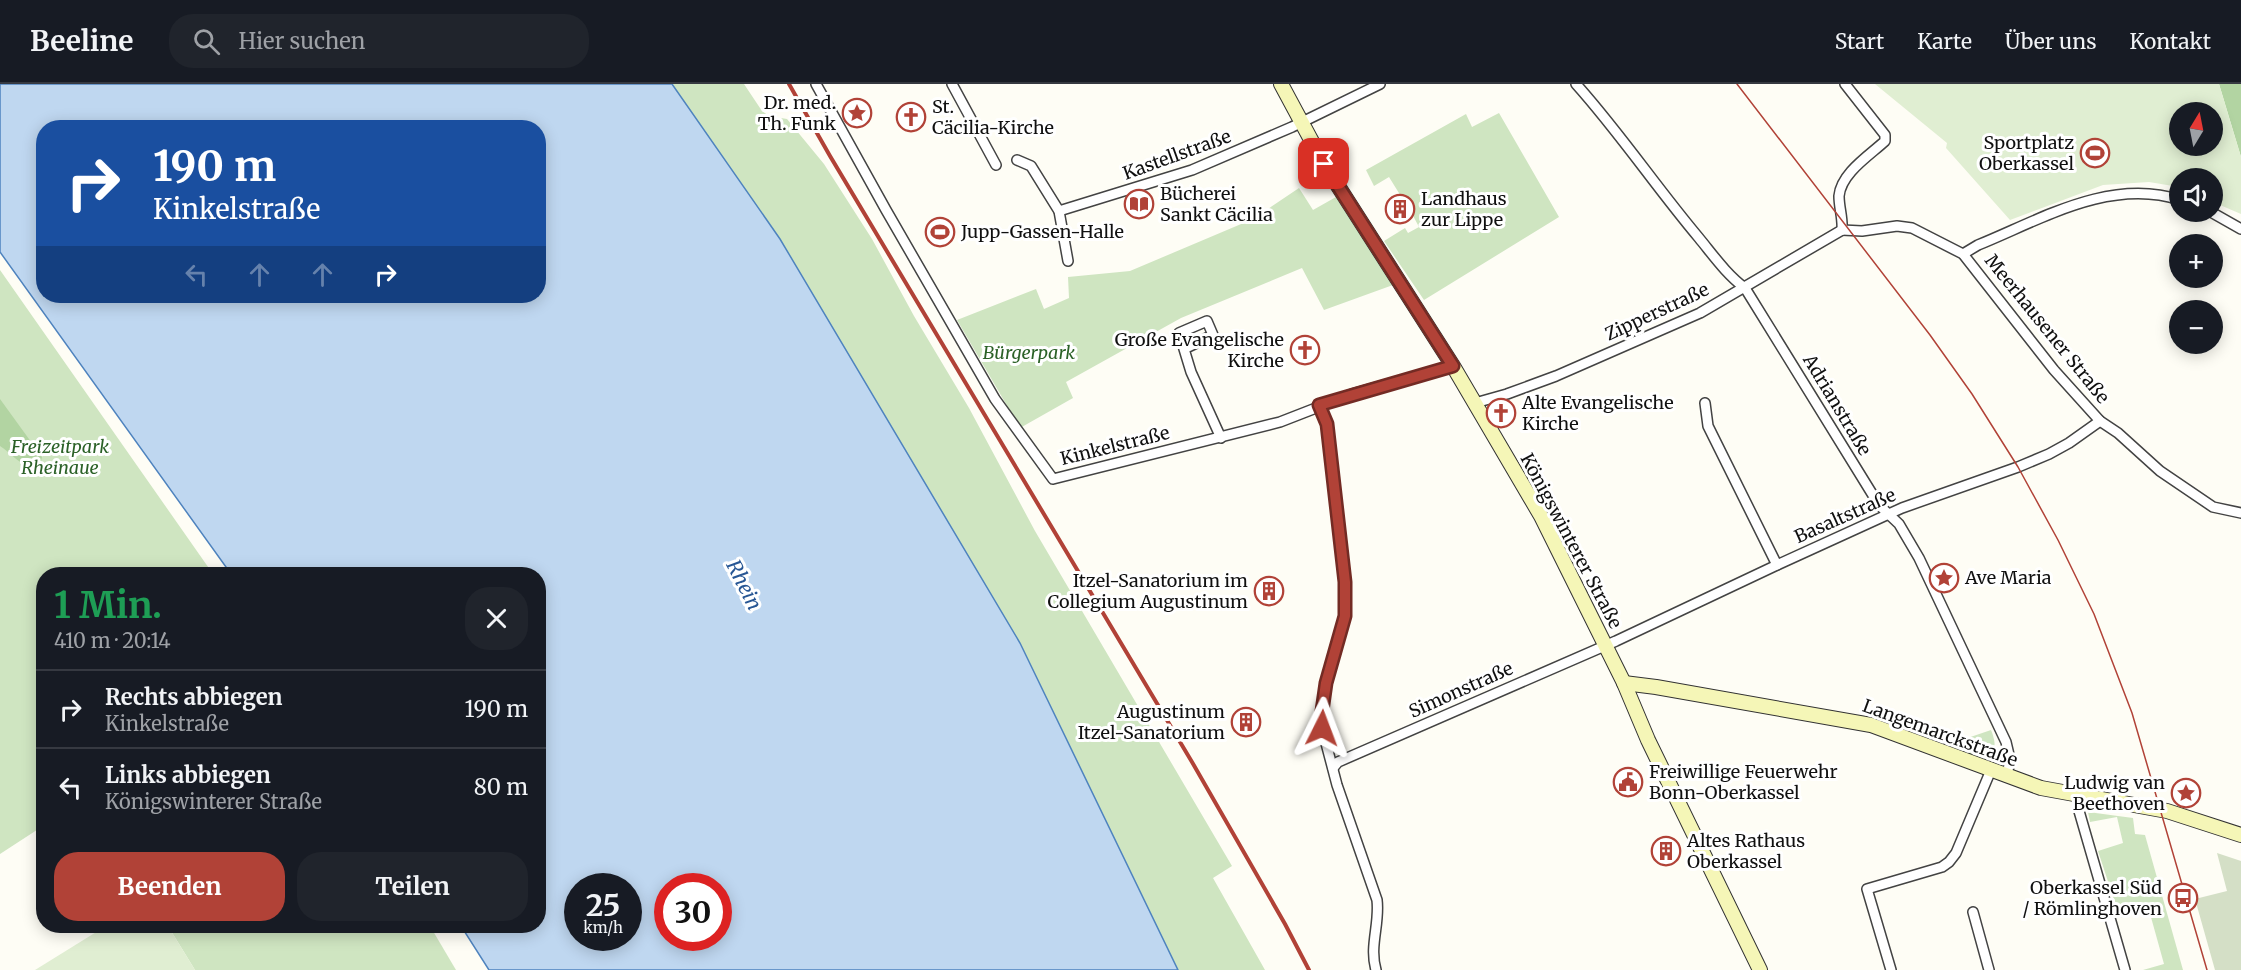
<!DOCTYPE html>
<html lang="de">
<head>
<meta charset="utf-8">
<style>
  :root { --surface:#171b24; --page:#20242c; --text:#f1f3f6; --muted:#9ea1a6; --line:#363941; --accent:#b14237 }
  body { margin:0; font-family:Merriweather,serif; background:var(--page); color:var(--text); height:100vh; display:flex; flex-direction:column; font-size:22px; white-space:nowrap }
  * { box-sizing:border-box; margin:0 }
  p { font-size:20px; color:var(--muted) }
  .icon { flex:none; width:33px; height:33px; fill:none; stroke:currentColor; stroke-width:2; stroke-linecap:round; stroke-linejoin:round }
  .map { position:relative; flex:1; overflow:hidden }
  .details { position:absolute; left:36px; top:483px; width:510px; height:366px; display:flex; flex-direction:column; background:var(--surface); border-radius:24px; box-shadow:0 3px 15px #0003 }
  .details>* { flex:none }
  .guide { position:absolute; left:36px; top:36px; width:510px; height:183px; border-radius:24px; box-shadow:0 3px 15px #0003; background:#1a4fa0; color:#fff; overflow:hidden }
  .needle { width:39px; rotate:10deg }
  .controls { position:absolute; left:2169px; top:18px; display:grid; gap:12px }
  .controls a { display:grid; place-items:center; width:54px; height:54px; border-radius:50%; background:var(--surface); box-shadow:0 3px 15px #0003; font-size:30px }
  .speed { position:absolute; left:564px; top:789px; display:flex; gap:12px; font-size:30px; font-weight:700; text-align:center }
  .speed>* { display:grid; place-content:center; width:78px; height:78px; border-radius:50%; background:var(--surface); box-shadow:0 3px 15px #0003; line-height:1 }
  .speed small { font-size:15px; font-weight:400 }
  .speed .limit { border:9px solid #d22; background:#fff; color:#111 }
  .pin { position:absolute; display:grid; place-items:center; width:51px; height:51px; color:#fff; margin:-26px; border-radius:12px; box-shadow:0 3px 9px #0006 }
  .me { position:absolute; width:66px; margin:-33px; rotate:3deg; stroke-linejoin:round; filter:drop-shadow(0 0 4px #0008) }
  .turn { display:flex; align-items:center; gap:21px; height:126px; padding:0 18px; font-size:27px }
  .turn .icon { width:78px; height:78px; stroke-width:2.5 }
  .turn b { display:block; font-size:42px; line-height:51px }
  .lanes { display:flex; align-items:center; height:57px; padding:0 18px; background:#0003; justify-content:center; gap:30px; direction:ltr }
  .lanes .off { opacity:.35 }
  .round { display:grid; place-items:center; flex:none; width:63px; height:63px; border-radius:24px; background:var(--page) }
  .head { display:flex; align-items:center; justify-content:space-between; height:102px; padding:0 18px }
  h1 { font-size:36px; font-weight:700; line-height:45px; color:#1e9e55 }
  .button { display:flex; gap:12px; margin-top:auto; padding:12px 18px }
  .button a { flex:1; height:69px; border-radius:24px; background:var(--accent); color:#fff; font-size:24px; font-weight:700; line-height:69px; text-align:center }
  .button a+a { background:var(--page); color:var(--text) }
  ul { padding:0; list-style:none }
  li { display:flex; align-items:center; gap:18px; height:78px; padding:0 18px; border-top:2px solid var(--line) }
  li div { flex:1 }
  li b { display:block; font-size:22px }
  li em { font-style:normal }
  header { display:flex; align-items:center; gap:36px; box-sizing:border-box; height:84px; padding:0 30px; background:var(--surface); border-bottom:2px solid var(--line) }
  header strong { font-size:28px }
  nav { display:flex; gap:33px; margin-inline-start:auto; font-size:21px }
  .search { width:420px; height:54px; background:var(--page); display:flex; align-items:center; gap:15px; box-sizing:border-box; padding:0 21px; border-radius:24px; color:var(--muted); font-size:22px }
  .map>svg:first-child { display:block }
  .green { fill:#cfe5c1 }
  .forest { fill:#b2d4a2 }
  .cemetery { fill:#d4dfc6 }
  .pitch { fill:#e0eed2; fill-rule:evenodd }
  .water { fill:#bfd7f0; stroke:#4e83be; stroke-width:1.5; fill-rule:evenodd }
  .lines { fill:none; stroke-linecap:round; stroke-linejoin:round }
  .minor-casing { stroke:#434343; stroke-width:12 }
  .secondary-casing { stroke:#323232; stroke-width:16 }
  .minor { stroke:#fff; stroke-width:9 }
  .secondary { stroke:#f5f6b7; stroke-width:14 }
  .tram { stroke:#b14237; stroke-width:1.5 }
  .rail { stroke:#b14237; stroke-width:4 }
  .route-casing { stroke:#732b24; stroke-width:15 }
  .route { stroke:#b14237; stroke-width:10 }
  .labels { text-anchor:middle; stroke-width:6; stroke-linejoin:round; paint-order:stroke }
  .poi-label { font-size:18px; fill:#101010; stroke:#fff; text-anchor:start }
  .street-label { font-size:18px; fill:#101010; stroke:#fff }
  .park-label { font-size:18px; font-style:italic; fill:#2b6127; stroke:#fff }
  .water-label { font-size:20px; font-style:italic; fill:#275694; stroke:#fff }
</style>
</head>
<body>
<header>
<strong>Beeline</strong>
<div class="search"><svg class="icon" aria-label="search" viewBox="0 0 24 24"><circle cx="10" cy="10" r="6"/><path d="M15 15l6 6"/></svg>Hier suchen</div>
<nav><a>Start</a><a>Karte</a><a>Über uns</a><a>Kontakt</a></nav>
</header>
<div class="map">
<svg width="2241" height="886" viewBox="0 0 2241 886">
  <rect width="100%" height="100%" fill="#fefdf5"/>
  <g class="green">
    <polygon points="672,0 744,0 762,27 769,32 787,35 824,80 872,155 914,232 969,324 1035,447 1232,782 1213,794 1265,886 1178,886 1020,559 780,155"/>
    <polygon points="1499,29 1559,133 1424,216 1384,157 1405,144 1408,149 1419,143 1410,126 1411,123 1407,122 1389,93 1374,102 1366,86 1466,30 1472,43"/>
    <polygon points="1299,104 1313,126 1336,113 1393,201 1324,226 1302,184 1181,234 1066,298 1073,314 1020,344 957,236 1036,205 1044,225 1069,214 1068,193 1130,187 1253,135"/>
    <polygon points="0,186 213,490 44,490 43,742 0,770"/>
    <path d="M1991 646C1996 658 1998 672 1982 675L1947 661Z"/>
    <polygon points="2088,728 2133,734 2135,750 2145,751 2183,886 2143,886 2164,880 2149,826 2120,834 2098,767 2123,759 2117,733 2090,738"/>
    <polygon points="168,842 430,842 456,886 195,886"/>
  </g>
  <g class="forest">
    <polygon points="2219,0 2241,0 2241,73"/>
    <path d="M0 315 42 373 40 381 34 385C19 380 12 370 0 362Z"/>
  </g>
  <polygon class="cemetery" points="2217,769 2241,777 2241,886 2215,886 2195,815 2227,807"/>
  <g class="pitch">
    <path d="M1875 0H2219L2241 73V130L2213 118 2212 94H2180L2179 103 2149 98 2103 101 2010 136 1946 64 1947 59ZM2180 28H2212V62H2180Z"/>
    <polygon points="106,842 168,842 195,886 35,886"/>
  </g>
  <path class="water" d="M0 0H672L780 155 1020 559 1178 886H489L461 842H538V490H231L0 168ZM44 44H538V212H44ZM578 802H628V854H578ZM668 802H718V854H668Z"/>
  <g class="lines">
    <g class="minor-casing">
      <g id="minor">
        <polyline points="816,0 886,126 995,315 1053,395 1280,338 1352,310 1453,282"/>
        <polyline points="952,0 996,81"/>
        <path d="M1576 0C1620 49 1656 103 1699 154 1713 171 1727 191 1745 204L1879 421 1899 440 1919 474 2006 658 2010 675 2007 692"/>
        <polyline points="1017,76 1031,82 1059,127 1068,177"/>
        <polyline points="1059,127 1192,86 1292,43 1380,0"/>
        <polyline points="2211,128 2241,145"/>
        <polyline points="1842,146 1862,147 1897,142 1912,144 1963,170 2054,286 2100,337 2118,349 2160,387 2213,423 2241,429"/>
        <path d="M1842 146C1843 134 1839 124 1839 112 1841 89 1870 71 1885 57V51L1845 0"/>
        <path d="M1963 170 1978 161C2040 136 2110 93 2180 116"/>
        <polyline points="1184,265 1179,249 1207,237 1213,251 1184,265 1191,288 1221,354"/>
        <polyline points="1475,319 1507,310 1556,292 1700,229 1842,146"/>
        <polyline points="1705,319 1708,342 1777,481"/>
        <path d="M1319 321 1327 341 1345 498V532L1326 599 1321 627 1322 644 1337 701 1377 816C1380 840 1369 862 1376 886"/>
        <polyline points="1333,684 1338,678 1616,557 1777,481 1902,424 2018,383 2049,370 2069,359 2100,337"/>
        <polyline points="2079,711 2079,727 2125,886"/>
        <polyline points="1973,828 1989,886"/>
        <polyline points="1891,886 1867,805 1942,783 1949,778 1956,769 1991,686"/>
      </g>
    </g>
    <g class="secondary-casing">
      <g id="secondary">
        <polyline points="1281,0 1324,80 1453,282 1541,432 1624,599 1648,656 1760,886"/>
        <polyline points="1624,599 1656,603 1871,641 2041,704 2167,727 2241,751"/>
      </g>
    </g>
    <use href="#minor" class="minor"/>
    <use href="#secondary" class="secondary"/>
    <polyline class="tram" points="1737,0 1930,251 1972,310 2018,383 2058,456 2094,530 2132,629 2207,886"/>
    <polyline class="rail" points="789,0 830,72 1192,678 1285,840 1309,886"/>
  </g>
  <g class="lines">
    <g class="route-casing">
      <polyline id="route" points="1322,644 1322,627 1326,599 1345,532 1345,498 1327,340 1319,321 1453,282 1324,80"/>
    </g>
    <use href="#route" class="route"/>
  </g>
  <defs>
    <g id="sight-ring" transform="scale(1.5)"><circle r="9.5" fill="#fff" stroke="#b14237" stroke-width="1.5"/><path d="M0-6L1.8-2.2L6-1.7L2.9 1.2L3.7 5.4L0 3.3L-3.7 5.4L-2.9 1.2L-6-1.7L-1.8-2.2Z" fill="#b14237"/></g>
    <g id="church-ring" transform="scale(1.5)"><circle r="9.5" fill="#fff" stroke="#b14237" stroke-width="1.5"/><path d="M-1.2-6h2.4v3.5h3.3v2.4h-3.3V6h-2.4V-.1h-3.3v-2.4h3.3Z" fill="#b14237"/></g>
    <g id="stadium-ring" transform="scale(1.5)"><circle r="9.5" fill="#fff" stroke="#b14237" stroke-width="1.5"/><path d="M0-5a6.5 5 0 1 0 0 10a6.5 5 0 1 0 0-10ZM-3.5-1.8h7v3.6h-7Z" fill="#b14237"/></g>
    <g id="library-ring" transform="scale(1.5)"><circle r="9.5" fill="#fff" stroke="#b14237" stroke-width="1.5"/><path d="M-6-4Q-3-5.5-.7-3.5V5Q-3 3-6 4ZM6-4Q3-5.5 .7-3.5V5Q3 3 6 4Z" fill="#b14237"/></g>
    <g id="building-ring" transform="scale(1.5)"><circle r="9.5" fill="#fff" stroke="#b14237" stroke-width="1.5"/><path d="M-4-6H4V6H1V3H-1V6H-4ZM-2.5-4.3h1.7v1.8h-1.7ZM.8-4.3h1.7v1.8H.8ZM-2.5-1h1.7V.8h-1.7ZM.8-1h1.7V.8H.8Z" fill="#b14237"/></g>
    <g id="civic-ring" transform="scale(1.5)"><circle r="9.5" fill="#fff" stroke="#b14237" stroke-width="1.5"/><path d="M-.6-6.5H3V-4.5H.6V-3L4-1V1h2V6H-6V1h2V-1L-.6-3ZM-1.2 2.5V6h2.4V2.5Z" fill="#b14237"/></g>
    <g id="bus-ring" transform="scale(1.5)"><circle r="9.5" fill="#fff" stroke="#b14237" stroke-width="1.5"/><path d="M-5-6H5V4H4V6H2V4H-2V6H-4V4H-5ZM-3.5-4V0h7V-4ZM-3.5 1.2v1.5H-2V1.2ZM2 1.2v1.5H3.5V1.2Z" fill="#b14237"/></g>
  </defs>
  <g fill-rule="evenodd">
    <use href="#sight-ring" x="857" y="29"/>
    <use href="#church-ring" x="911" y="33"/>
    <use href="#stadium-ring" x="2095" y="69"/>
    <use href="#library-ring" x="1139" y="120"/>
    <use href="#building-ring" x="1400" y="125"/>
    <use href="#stadium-ring" x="940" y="148"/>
    <use href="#church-ring" x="1305" y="266"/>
    <use href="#church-ring" x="1501" y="329"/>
    <use href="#sight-ring" x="1944" y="494"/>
    <use href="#building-ring" x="1269" y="507"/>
    <use href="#building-ring" x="1246" y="638"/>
    <use href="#civic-ring" x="1628" y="698"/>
    <use href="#sight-ring" x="2186" y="709"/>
    <use href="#building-ring" x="1666" y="767"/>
    <use href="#bus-ring" x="2183" y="814"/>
  </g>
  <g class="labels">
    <g class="poi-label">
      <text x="836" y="25" text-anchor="end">Dr. med.<tspan x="836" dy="21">Th. Funk</tspan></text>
      <text x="932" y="29">St.<tspan x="932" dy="21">Cäcilia-Kirche</tspan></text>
      <text x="2074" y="65" text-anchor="end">Sportplatz<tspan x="2074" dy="21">Oberkassel</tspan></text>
      <text x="1160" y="116">Bücherei<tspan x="1160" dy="21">Sankt Cäcilia</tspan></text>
      <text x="1421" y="121">Landhaus<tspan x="1421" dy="21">zur Lippe</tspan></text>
      <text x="961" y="154">Jupp-Gassen-Halle</text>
      <text x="1284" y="262" text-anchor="end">Große Evangelische<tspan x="1284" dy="21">Kirche</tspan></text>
      <text x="1522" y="325">Alte Evangelische<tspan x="1522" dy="21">Kirche</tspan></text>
      <text x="1965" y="500">Ave Maria</text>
      <text x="1248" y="503" text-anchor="end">Itzel-Sanatorium im<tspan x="1248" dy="21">Collegium Augustinum</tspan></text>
      <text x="1225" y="634" text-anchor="end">Augustinum<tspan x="1225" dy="21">Itzel-Sanatorium</tspan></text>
      <text x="1649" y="694">Freiwillige Feuerwehr<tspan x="1649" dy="21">Bonn-Oberkassel</tspan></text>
      <text x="2165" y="705" text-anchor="end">Ludwig van<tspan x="2165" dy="21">Beethoven</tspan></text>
      <text x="1687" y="763">Altes Rathaus<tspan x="1687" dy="21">Oberkassel</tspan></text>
      <text x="2162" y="810" text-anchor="end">Oberkassel Süd<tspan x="2162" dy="21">/ Römlinghoven</tspan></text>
    </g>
    <g class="street-label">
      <text transform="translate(1177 71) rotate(-20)" y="6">Kastellstraße</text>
      <text transform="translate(1657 228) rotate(-25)" y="6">Zipperstraße</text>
      <text transform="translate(2047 245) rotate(51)" y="6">Meerhausener Straße</text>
      <text transform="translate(1837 321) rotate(59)" y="6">Adrianstraße</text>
      <text transform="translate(1115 362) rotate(-14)" y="6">Kinkelstraße</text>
      <text transform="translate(1845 432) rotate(-24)" y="6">Basaltstraße</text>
      <text transform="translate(1571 457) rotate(62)" y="6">Königswinterer Straße</text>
      <text transform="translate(1461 606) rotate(-24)" y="6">Simonstraße</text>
      <text transform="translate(1940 649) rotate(20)" y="6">Langemarckstraße</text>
    </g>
    <g class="park-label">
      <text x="1029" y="275">Bürgerpark</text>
      <text x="60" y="369">Freizeitpark<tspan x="60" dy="21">Rheinaue</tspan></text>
    </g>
    <g class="water-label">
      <text transform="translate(744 501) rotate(63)" y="7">Rhein</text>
    </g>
  </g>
</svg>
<div class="controls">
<a><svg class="needle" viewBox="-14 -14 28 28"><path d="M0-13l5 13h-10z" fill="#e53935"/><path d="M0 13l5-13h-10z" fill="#9ea1a6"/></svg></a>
<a><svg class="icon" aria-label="sound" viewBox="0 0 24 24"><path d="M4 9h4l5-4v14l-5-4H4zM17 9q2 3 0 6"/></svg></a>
<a>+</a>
<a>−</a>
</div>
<div class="speed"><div>25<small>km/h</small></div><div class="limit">30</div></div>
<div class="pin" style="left:1324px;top:80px;background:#d93025"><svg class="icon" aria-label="arrive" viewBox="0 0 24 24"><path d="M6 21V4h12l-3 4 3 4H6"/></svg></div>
<svg class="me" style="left:1322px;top:644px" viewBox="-20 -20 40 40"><path d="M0-17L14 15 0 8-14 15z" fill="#b14237" stroke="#fff" stroke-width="4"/></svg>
<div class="guide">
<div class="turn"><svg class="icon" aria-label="right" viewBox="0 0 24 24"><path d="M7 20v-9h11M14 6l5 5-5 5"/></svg><div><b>190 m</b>Kinkelstraße</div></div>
<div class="lanes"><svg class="icon off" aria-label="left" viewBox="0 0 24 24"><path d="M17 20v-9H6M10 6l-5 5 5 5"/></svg><svg class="icon off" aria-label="ahead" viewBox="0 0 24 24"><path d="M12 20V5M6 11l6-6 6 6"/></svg><svg class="icon off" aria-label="ahead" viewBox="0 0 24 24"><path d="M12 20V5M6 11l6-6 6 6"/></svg><svg class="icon" aria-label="right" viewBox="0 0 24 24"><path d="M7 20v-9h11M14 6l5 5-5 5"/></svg></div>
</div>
<section class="details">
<div class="head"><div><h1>1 Min.</h1><p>410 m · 20:14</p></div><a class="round"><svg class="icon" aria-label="close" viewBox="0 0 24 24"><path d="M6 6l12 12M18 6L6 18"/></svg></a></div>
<ul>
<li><svg class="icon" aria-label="right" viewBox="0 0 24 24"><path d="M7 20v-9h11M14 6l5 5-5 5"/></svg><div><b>Rechts abbiegen</b><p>Kinkelstraße</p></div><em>190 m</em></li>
<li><svg class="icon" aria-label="left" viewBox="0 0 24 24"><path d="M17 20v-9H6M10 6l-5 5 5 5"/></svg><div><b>Links abbiegen</b><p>Königswinterer Straße</p></div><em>80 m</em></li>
</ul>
<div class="button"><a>Beenden</a><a>Teilen</a></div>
</section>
</div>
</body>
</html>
